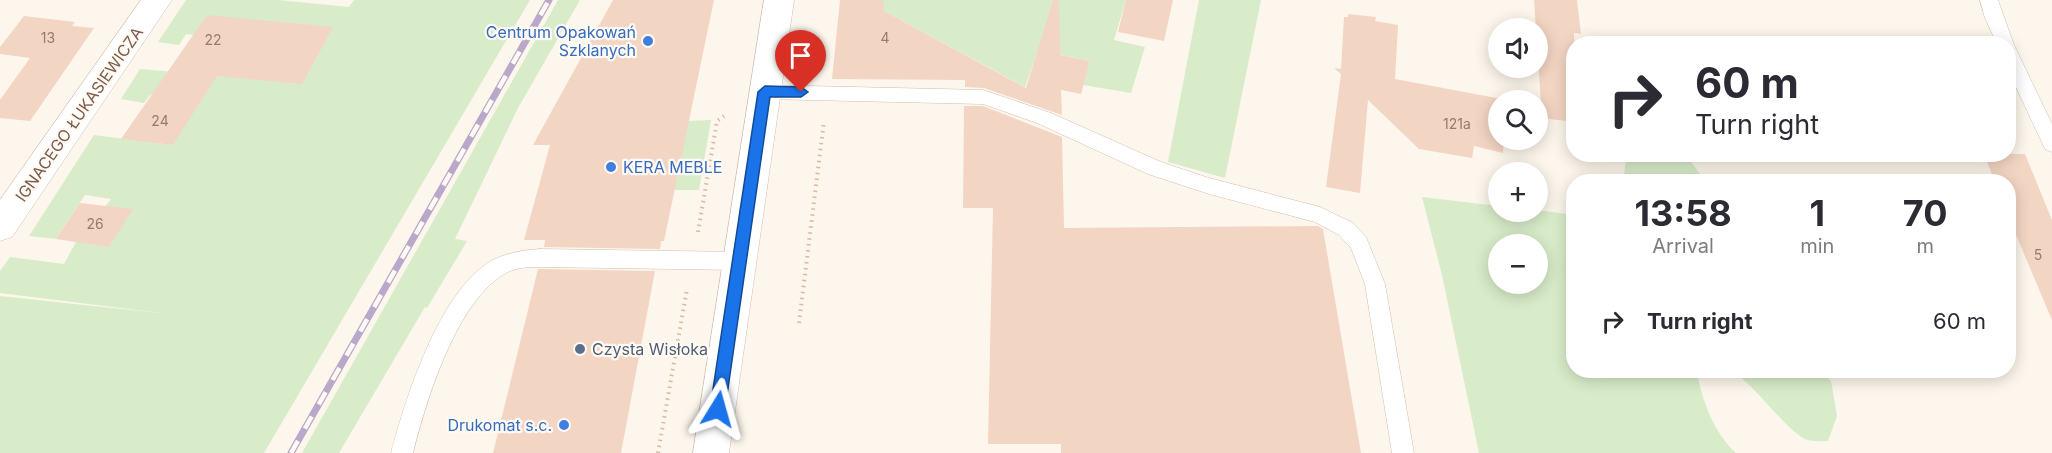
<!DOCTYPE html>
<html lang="en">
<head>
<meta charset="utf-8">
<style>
  :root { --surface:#fff; --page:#f2f2f3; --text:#2b2b33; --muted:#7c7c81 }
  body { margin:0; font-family:Inter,sans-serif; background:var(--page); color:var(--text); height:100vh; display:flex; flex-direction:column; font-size:22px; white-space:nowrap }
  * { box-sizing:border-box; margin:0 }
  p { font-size:20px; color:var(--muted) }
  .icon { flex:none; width:33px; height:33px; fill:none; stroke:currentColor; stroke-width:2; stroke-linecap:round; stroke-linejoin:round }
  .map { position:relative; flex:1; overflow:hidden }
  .side { position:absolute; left:1566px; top:174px; width:450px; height:204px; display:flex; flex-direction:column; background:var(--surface); border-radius:24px; box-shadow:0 3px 15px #0003 }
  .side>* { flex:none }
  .hud { position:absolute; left:1566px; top:36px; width:450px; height:126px; border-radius:24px; box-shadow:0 3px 15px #0003; background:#fff; color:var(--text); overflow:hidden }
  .fabs { position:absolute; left:1488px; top:18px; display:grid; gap:12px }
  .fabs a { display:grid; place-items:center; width:60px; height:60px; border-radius:50%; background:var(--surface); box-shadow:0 3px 15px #0003; font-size:30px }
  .pin { position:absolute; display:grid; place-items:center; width:51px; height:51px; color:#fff; margin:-62px -26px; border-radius:50% 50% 50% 0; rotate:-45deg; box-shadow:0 0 6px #0007 }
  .pin .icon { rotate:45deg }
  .me { position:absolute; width:66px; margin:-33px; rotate:8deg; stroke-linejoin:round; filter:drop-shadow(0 0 4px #0008) }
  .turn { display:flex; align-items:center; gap:21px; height:126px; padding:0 30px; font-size:27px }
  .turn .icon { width:78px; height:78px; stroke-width:2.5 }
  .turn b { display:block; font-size:42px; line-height:51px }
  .eta { display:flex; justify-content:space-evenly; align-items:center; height:102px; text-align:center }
  .eta b { font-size:36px; font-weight:700; line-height:42px }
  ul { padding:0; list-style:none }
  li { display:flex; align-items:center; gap:18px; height:90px; padding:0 30px }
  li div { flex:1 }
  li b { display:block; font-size:22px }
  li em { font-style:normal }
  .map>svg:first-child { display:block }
  .green { fill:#d8ecc9; fill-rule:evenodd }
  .building { fill:#f3d5c3 }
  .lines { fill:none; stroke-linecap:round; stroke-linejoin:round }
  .lane-casing { stroke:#d1beb0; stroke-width:1 }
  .street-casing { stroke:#d1beb0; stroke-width:1 }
  .path { stroke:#d9b8a5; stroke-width:4; stroke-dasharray:1.5 4.5; stroke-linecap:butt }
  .lane { fill:#fff; fill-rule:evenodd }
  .street { fill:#fff; fill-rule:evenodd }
  .rail-casing { stroke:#b9a8c9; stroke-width:7 }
  .rail { stroke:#fffaf3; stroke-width:4.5; stroke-dasharray:14; stroke-linecap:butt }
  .route { fill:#1a73e8; stroke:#114b97; stroke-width:1.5 }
  .shop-dot { fill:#3f7fe0; stroke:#fffaf3; stroke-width:2 }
  .service-dot { fill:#5c6f8a; stroke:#fffaf3; stroke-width:2 }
  .labels { text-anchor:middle; stroke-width:4.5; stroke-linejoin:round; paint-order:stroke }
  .number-label { font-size:14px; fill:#987a6a }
  .shop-label { font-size:16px; fill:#366cbe; stroke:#fffaf3; text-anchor:end }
  .street-label { font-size:16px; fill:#7a5c4d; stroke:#fffaf3 }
  .service-label { font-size:16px; fill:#4e5e75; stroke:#fffaf3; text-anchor:start }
</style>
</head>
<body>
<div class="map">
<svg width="2052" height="453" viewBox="0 0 2052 453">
  <rect width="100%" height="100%" fill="#fdf6ec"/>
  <g class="green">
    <polygon points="186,0 278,0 349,7 354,0 530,0 264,453 0,453 0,296 169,314 0,293 0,271 10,257 64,264 76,242 111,199 85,195 56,239 29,236 94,135 172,145 200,102 150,95 144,103 121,99 140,69 302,83 194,35 186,34 179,45 158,42"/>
    <polygon points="558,0 580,0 518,108 455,239 467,241 427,308 425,307 339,453 302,453"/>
    <polygon points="877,0 1126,0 1114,40 1145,47 1131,93 1083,85 1090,61 1038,50 1025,87 884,11"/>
    <polygon points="1199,0 1261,0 1225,178 1168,162"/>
    <polygon points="711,120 699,190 674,190 688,121"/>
    <polygon points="1627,154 1686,155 1705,181 1623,181"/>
    <path d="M1422 197 1498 206V212L1538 210 1573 215 1574 370 1711 371 1698 378C1704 405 1715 434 1736 453H1479L1442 275ZM1538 244V284H1498V244Z"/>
    <path d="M1729 371H1819L1831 381 1837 416 1828 441C1822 441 1811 442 1805 439 1784 429 1746 373 1729 371Z"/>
  </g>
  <g class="building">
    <polygon points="613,0 714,0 664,241 661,241 660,249 544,247 545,240 524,240 550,145 533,145"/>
    <polygon points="840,0 883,0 884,11 1026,88 1053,0 1059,1 1060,55 1090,61 1081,94 1061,90 1062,115 984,88 965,87 965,80 832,79"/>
    <polygon points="1126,0 1173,0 1164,41 1118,32"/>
    <polygon points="1534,0 1577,0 1581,34 1574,33 1574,122 1542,118"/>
    <polygon points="1348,14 1376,17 1375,21 1398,25 1395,79 1507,100 1498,100 1498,140 1504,140 1503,153 1474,146 1472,158 1419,149 1368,100 1360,193 1326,187 1341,74 1334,68 1341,69 1344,17 1348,17"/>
    <polygon points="207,15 333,27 302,84 217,76 173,145 121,139"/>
    <polygon points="24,16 75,22 72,26 94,28 30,121 0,118 0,100 30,58 0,54 0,47"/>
    <polygon points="964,106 983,106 1062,137 1064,228 1318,226 1323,229 1361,453 1061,453 1061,444 988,444 993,208 963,208"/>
    <polygon points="1984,154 2025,154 2052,220 2052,320 2008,216 2008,182 1995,182"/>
    <polygon points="80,203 133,209 109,247 56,239"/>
    <polygon points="538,269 655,271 621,453 493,453"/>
  </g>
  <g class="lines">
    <g class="lane-casing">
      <g id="lane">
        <polygon points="1980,0 1998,0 2014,45 2052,124 2052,152 2045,149 2008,70 2008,44 1997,44 1985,18"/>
        <polygon points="765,85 983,90 1051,113 1161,162 1209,178 1320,207 1353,223 1366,237 1385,284 1414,453 1392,453 1365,284 1351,248 1339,235 1315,222 1209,194 1148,174 1037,123 983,104 765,99 759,97 756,92 759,87"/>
        <path d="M540 249 740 252 747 255 750 261 747 267 740 270 540 267C530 267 518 267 508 272 457 298 426 401 413 453H391C406 397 439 292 491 261 506 253 523 250 540 249Z"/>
      </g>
    </g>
    <g class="street-casing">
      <g id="street">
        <polygon points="141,0 172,0 12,237 0,241 0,200"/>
        <polygon points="764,0 794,0 729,453 693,453"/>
      </g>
    </g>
    <g class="path">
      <polyline points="698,232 717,121 724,116"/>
      <polyline points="799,323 824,121"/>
      <polyline points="658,453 687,289"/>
    </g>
    <use href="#lane" class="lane"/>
    <use href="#street" class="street"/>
    <g class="rail-casing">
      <polyline id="rail" points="291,453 549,0"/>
    </g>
    <use href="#rail" class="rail"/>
  </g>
  <polygon class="route" points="765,86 801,87 808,92 801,97 770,97 725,409 723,414 718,416 712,414 710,409 758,92"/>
  <g class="shop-dot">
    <circle cx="648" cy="41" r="6"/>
    <circle cx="611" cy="167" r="6"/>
    <circle cx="564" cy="425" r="6"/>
  </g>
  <circle class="service-dot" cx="580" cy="349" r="6"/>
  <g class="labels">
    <g class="number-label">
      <text x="48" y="43">13</text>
      <text x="885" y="43">4</text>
      <text x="213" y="45">22</text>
      <text x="160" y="126">24</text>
      <text x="1457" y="129">121a</text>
      <text x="95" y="229">26</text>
      <text x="2038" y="260">5</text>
    </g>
    <g class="shop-label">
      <text x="636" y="38">Centrum Opakowań<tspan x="636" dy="18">Szklanych</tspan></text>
      <text x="623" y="173" text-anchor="start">KERA MEBLE</text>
      <text x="552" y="431">Drukomat s.c.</text>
    </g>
    <g class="street-label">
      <text transform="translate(79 114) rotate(-55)" y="6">IGNACEGO ŁUKASIEWICZA</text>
    </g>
    <g class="service-label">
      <text x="592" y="355">Czysta Wisłoka</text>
    </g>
  </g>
</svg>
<div class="fabs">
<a><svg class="icon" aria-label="sound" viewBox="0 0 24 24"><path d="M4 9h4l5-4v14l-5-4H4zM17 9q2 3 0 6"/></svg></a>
<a><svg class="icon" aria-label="search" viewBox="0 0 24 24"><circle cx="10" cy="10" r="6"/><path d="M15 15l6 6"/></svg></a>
<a>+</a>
<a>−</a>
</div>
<div class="pin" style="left:801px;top:92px;background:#d93025"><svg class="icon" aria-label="arrive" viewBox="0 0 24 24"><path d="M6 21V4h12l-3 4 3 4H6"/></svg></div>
<svg class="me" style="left:718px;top:409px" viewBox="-20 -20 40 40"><path d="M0-17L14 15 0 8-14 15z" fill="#1a73e8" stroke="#fff" stroke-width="4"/></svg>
<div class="hud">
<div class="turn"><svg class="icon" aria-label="right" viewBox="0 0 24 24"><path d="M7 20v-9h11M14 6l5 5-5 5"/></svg><div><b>60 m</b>Turn right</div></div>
</div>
<section class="side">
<div class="eta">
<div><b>13:58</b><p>Arrival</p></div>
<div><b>1</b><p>min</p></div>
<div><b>70</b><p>m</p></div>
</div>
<ul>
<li><svg class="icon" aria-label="right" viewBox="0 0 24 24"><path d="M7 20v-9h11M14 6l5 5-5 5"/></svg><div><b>Turn right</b></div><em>60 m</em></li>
</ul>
</section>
</div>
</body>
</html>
